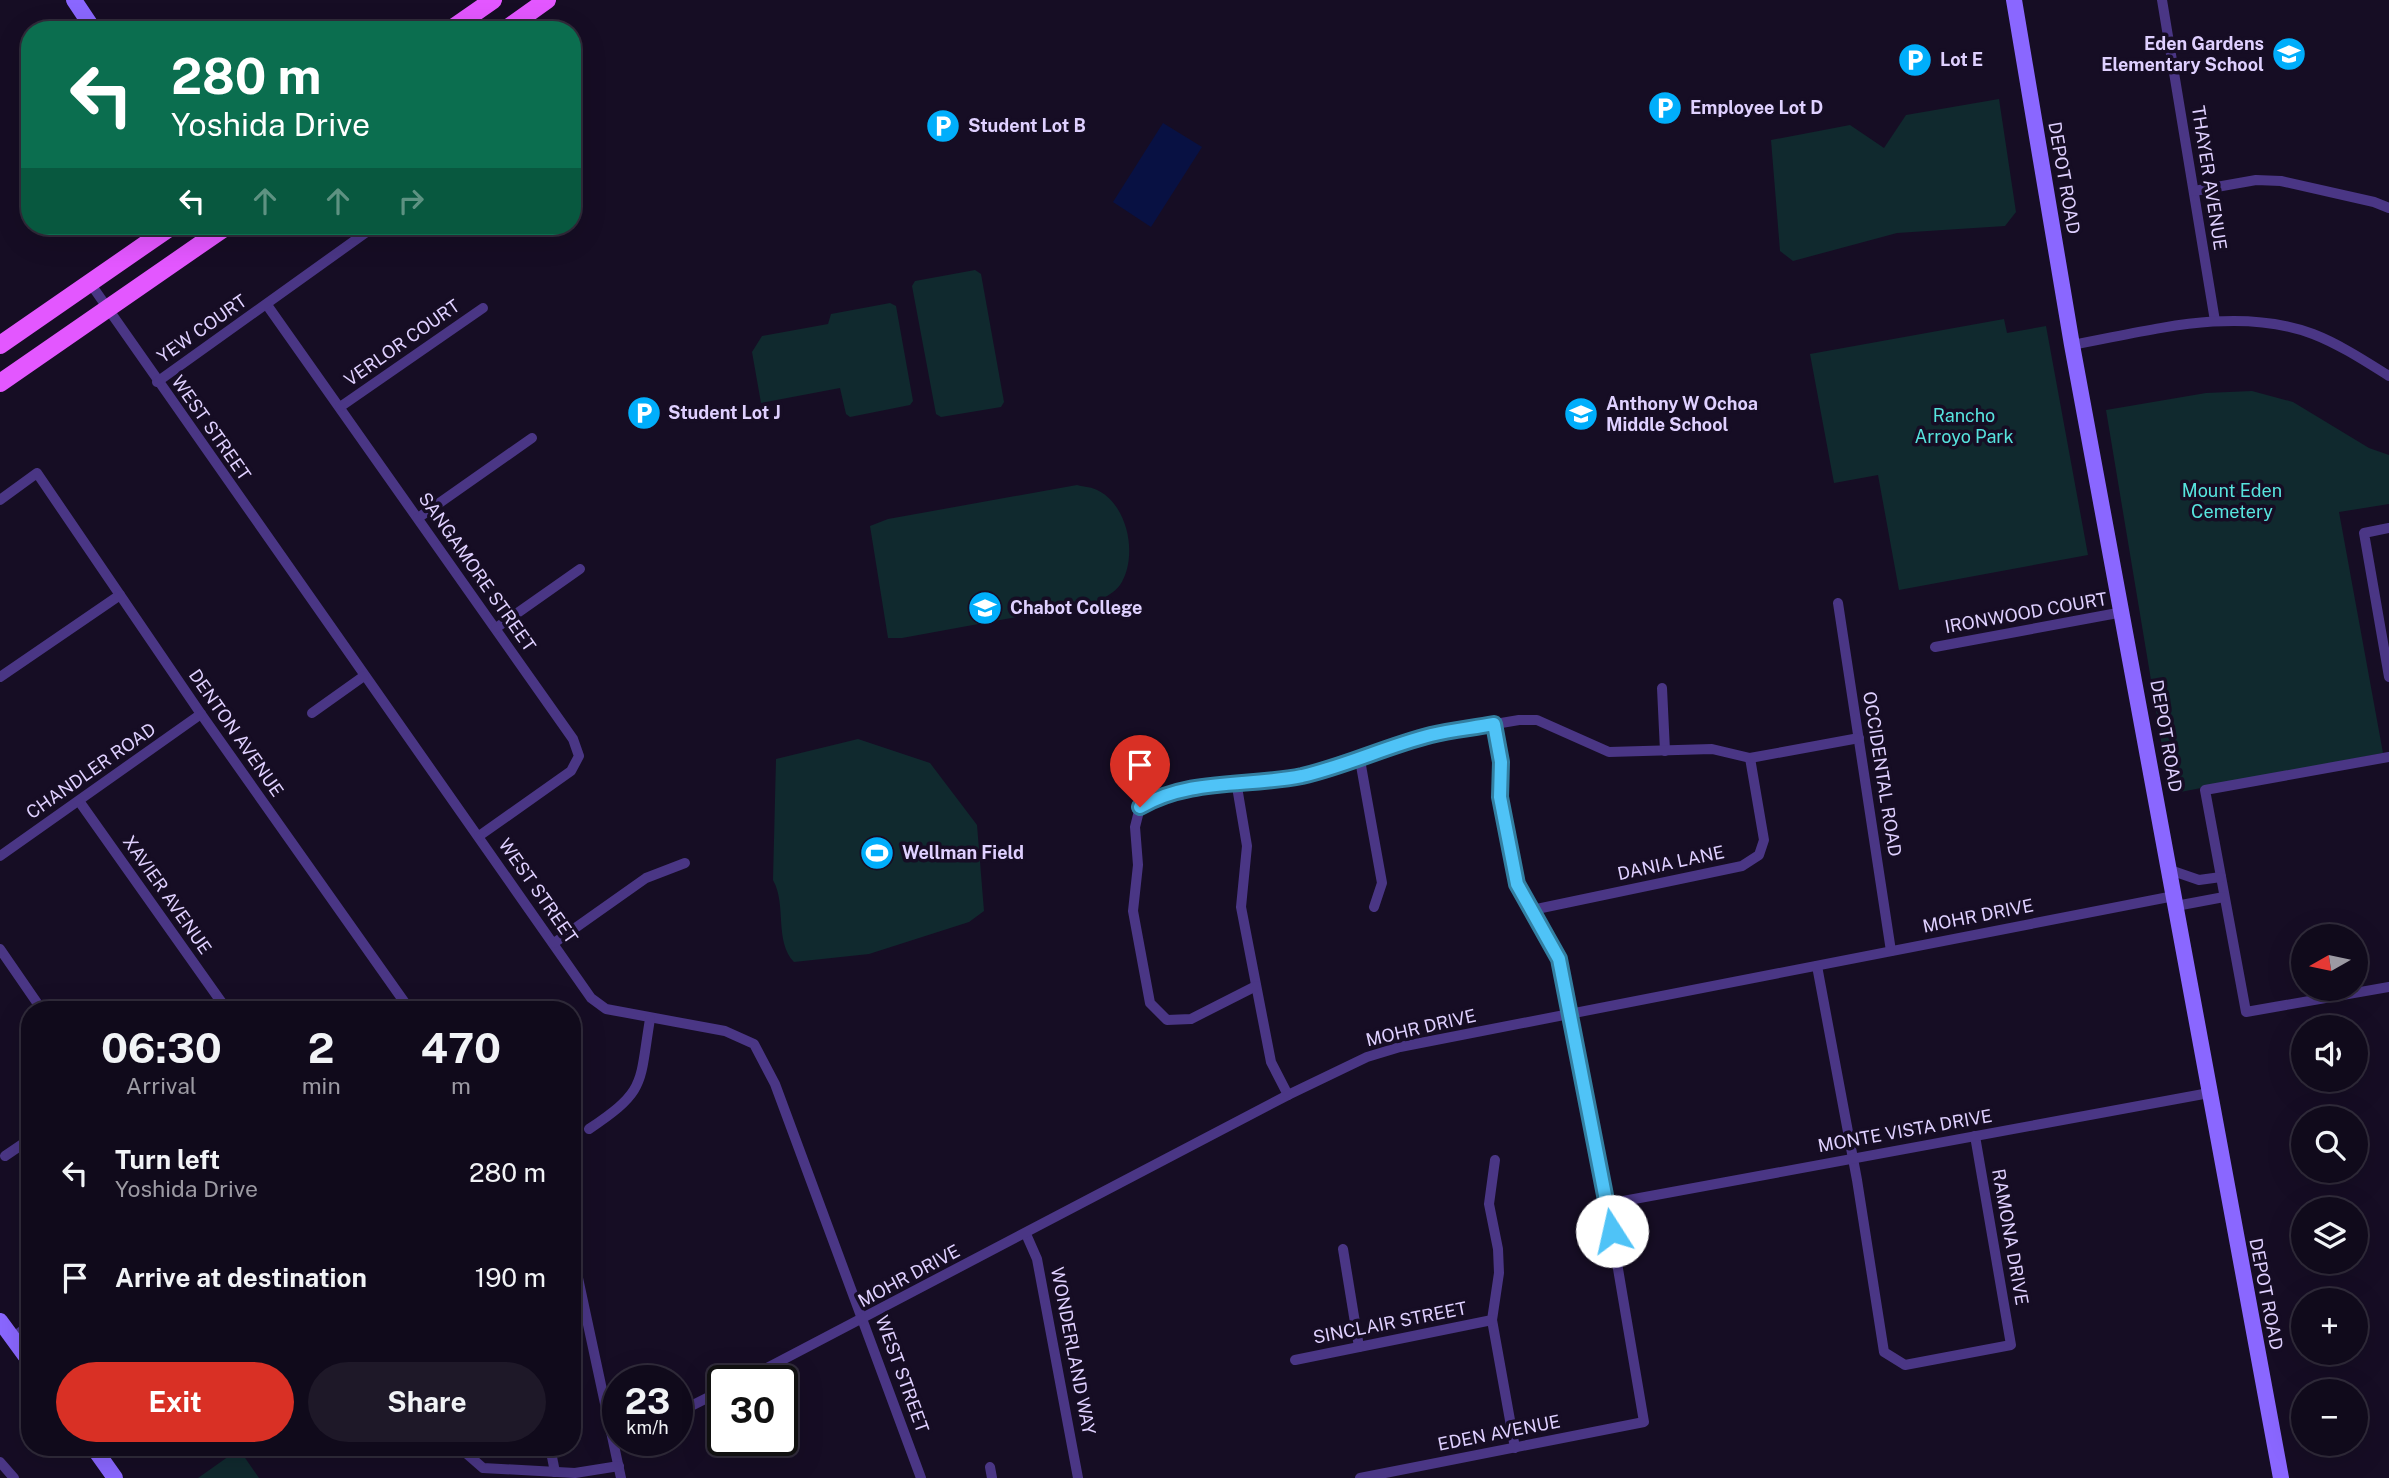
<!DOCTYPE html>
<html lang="en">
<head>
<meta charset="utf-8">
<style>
  :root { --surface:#100a1b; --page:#1e1828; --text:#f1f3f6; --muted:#9c9aa3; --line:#302b3a; --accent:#d93025 }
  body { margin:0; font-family:"Public Sans",sans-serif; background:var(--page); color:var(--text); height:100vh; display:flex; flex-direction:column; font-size:26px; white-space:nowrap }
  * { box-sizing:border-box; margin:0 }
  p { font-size:23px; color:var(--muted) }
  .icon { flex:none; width:38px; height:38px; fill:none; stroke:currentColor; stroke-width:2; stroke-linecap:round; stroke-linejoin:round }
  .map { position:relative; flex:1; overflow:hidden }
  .details { position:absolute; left:21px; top:1001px; width:560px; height:455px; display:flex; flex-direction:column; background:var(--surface); border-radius:28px; box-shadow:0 7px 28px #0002,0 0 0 2px var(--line) }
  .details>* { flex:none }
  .banner { position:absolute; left:21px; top:21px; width:560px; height:214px; border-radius:28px; box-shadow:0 7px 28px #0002,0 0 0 2px var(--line); background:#0b6e4f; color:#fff; overflow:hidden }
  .needle { width:46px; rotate:261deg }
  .controls { position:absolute; left:2291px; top:924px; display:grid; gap:14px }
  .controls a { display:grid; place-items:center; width:77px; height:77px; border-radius:50%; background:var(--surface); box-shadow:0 7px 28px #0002,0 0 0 2px var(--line); font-size:35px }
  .speed { position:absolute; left:602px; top:1365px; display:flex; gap:14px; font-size:35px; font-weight:700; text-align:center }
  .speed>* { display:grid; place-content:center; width:91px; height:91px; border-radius:50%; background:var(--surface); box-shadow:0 7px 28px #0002,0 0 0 2px var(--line); line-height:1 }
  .speed small { font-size:18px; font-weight:400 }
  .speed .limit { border:4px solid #111; border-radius:10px; background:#fff; color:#111 }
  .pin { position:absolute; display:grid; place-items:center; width:60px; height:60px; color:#fff; margin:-72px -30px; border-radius:50% 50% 50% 0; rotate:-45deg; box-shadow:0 0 7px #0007 }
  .pin .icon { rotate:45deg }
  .me { position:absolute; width:77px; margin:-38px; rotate:350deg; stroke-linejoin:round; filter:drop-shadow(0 0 5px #0008) }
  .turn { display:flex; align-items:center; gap:24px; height:147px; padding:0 35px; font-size:32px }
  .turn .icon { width:91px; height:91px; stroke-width:2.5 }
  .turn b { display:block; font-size:49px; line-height:60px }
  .lanes { display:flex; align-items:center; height:66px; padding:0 35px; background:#0003; justify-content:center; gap:35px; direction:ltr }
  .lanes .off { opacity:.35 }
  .eta { display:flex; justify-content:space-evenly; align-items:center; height:119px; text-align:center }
  .eta b { font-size:42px; font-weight:700; line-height:49px }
  .action { display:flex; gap:14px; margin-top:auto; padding:14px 35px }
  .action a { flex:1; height:80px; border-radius:42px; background:var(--accent); color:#fff; font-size:28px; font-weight:700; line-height:80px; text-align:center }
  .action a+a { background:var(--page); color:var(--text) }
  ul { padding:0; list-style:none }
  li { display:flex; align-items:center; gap:21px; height:105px; padding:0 35px }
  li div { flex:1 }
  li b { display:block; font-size:26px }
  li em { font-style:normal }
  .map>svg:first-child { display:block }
  .green { fill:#10292e }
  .water { fill:#081143 }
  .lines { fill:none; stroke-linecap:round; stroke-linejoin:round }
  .street { stroke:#4a3685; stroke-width:10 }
  .secondary { stroke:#8a67ff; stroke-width:16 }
  .primary { stroke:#e357ff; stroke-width:18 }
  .route-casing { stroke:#337fa1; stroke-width:18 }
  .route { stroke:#4fc3f7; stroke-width:12 }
  .labels { text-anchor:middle; stroke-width:7; stroke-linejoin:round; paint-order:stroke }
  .poi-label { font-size:18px; font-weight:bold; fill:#dfd0ff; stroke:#160d24; text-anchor:start }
  .street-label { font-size:18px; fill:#dfd0ff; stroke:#160d24 }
  .park-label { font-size:18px; fill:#57e4de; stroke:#160d24 }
</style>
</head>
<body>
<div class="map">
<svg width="2389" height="1478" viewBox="0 0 2389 1478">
  <rect width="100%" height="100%" fill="#160d24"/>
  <g class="green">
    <polygon points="1999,99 2016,212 2005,226 1897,233 1793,261 1780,251 1771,140 1850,125 1884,148 1906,115"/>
    <polygon points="975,270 981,274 1004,402 1001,407 941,417 936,414 912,286 915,281"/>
    <polygon points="890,303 896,306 913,401 910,405 850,417 846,414 840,388 761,403 752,352 762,336 828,324 831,314"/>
    <polygon points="2004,319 2007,333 2046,326 2088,555 1899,590 1878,475 1834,483 1810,354"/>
    <polygon points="2252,391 2293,402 2369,448 2389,455 2389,504 2339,512 2383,753 2170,794 2106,410 2206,393"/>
    <path d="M1077 485C1084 487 1093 487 1099 491 1129 507 1138 558 1120 585 1115 592 1105 597 1098 602L902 638H888L870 526 888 519Z"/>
    <path d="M858 739 930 763 977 825 984 911 969 922 869 954 794 962C774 941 787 905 773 880L776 759Z"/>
    <polygon points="239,1449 259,1478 198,1478"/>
  </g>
  <polygon class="water" points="1163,123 1202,147 1151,227 1113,202"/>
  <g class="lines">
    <g class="street">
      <polyline points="2162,0 2215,321"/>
      <polyline points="2194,191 2256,180 2281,181 2374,202 2389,208"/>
      <polyline points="90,283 591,998 606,1009 725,1031 754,1044 775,1084 921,1478"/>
      <polyline points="267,305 573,739 579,756 571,771 479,836"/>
      <path d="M2072 345C2150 331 2236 305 2313 334 2339 344 2365 361 2389 376"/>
      <polyline points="157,382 375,226"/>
      <polyline points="340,407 483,308"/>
      <polyline points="0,500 37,473 201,714 410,1010"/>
      <polyline points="418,518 532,438"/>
      <polyline points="2389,528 2364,533 2389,677"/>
      <polyline points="1838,603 1891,951"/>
      <polyline points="496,628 580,569"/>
      <polyline points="1935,647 2123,612"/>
      <polyline points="0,677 120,595"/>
      <polyline points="1662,688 1665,751"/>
      <polyline points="312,713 364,676"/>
      <polyline points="2389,757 2205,790 2246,1012 2389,987"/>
      <polyline points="1360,760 1382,883 1374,907"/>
      <polyline points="1236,781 1247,846 1241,907 1271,1062 1288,1095"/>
      <polyline points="79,801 227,1010"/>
      <polyline points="0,856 201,714"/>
      <polyline points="2170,870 2199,880 2221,877"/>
      <polyline points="2176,906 2224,897"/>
      <polyline points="1532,910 1742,866 1759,855 1764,840 1750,758"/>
      <polyline points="554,943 646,878 685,863"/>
      <polyline points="0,949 42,1010"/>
      <polyline points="1817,966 1857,1180 1884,1352 1905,1365 2011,1345 1975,1136"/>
      <polyline points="1256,986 1191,1019 1167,1020 1150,1003 1133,911 1138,865 1135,827 1140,807 1162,794 1236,781 1300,776 1430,735 1519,720 1537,720 1609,752 1712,749 1750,758 1859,738"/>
      <path d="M589 1129C647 1090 639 1085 650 1019"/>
      <polyline points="5,1156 30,1139"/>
      <polyline points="1495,1160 1489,1204 1498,1249 1499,1273 1492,1320 1515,1448"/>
      <polyline points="1607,1204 2209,1093"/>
      <polyline points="1026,1234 1037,1259 1078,1478"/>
      <polyline points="1343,1249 1359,1347"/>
      <polyline points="572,1250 621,1478"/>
      <polyline points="12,1338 30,1325"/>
      <polyline points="1295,1360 1492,1320"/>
      <polyline points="742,1381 1288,1095 1367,1057 1400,1047 2174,896"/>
      <polyline points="677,1413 723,1390"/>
      <polyline points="465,1447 467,1454 483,1468 575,1473 619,1466"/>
      <polyline points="550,1447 555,1472"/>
      <polyline points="100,1457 115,1447"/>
      <polyline points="0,1462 14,1478"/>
      <polyline points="990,1467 992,1478"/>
      <polyline points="1360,1478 1644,1422 1607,1204 1559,959 1517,885 1500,797 1501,762 1494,725"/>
    </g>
    <g class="secondary">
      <polyline points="74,0 94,30"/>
      <polyline points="2014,0 2072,345 2281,1478"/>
      <polyline points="0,1321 30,1362"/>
      <polyline points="93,1447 115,1478"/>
    </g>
    <g class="primary">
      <polyline points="450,30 493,0"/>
      <polyline points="505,30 547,0"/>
      <polyline points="0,345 172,226"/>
      <polyline points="0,383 227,226"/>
    </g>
  </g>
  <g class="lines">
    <g class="route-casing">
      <path id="route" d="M1140 807C1190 778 1248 787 1302 776 1346 766 1387 746 1431 735 1451 730 1473 728 1494 724L1501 762 1500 797 1517 884 1559 959 1612 1231"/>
    </g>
    <use href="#route" class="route"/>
  </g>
  <defs>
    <g id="school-disc" transform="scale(1.75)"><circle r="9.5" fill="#00aefb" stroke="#160d24"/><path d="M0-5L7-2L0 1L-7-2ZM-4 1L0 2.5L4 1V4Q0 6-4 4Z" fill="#fff"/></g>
    <g id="parking-disc" transform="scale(1.75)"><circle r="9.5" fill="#00aefb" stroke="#160d24"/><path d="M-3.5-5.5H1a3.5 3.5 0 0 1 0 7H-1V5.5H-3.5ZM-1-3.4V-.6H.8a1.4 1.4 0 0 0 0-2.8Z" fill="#fff"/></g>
    <g id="university-disc" transform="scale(1.75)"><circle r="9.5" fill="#00aefb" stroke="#160d24"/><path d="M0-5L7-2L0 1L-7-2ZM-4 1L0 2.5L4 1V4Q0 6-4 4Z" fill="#fff"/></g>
    <g id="stadium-disc" transform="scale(1.75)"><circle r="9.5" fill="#00aefb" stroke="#160d24"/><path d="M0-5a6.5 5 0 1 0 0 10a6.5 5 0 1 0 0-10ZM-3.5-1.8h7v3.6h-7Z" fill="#fff"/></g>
  </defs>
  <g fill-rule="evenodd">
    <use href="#school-disc" x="2289" y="54"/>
    <use href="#parking-disc" x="1915" y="60"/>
    <use href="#parking-disc" x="1665" y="108"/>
    <use href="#parking-disc" x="943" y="126"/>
    <use href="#parking-disc" x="644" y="413"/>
    <use href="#school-disc" x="1581" y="414"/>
    <use href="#university-disc" x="985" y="608"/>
    <use href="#stadium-disc" x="877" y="853"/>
  </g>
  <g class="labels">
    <g class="poi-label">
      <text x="2264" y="50" text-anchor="end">Eden Gardens<tspan x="2264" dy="21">Elementary School</tspan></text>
      <text x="1940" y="66">Lot E</text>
      <text x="1690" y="114">Employee Lot D</text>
      <text x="968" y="132">Student Lot B</text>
      <text x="1606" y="410">Anthony W Ochoa<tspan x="1606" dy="21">Middle School</tspan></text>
      <text x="668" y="419">Student Lot J</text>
      <text x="1010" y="614">Chabot College</text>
      <text x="902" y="859">Wellman Field</text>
    </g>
    <g class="street-label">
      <text transform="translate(2064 178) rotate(80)" y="6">DEPOT ROAD</text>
      <text transform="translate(2209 178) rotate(81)" y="6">THAYER AVENUE</text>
      <text transform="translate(202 329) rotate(-35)" y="6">YEW COURT</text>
      <text transform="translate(402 343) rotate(-35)" y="6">VERLOR COURT</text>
      <text transform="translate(211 428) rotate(55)" y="6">WEST STREET</text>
      <text transform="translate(477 572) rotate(55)" y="6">SANGAMORE STREET</text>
      <text transform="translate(2026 613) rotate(-10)" y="6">IRONWOOD COURT</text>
      <text transform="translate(236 733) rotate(55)" y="6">DENTON AVENUE</text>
      <text transform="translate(2166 736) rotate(80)" y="6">DEPOT ROAD</text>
      <text transform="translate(91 771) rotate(-35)" y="6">CHANDLER ROAD</text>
      <text transform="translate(1882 774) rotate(81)" y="6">OCCIDENTAL ROAD</text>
      <text transform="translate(1671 863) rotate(-12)" y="6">DANIA LANE</text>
      <text transform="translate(538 891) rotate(55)" y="6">WEST STREET</text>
      <text transform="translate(167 895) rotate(55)" y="6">XAVIER AVENUE</text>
      <text transform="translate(1978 916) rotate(-11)" y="6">MOHR DRIVE</text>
      <text transform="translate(1421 1028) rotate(-13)" y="6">MOHR DRIVE</text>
      <text transform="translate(1905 1131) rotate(-10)" y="6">MONTE VISTA DRIVE</text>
      <text transform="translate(2010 1237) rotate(80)" y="6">RAMONA DRIVE</text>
      <text transform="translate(909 1276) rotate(-28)" y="6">MOHR DRIVE</text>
      <text transform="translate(2266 1294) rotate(79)" y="6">DEPOT ROAD</text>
      <text transform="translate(1390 1323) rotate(-11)" y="6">SINCLAIR STREET</text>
      <text transform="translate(1073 1351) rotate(79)" y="6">WONDERLAND WAY</text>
      <text transform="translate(902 1374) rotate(70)" y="6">WEST STREET</text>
      <text transform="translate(1499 1433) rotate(-11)" y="6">EDEN AVENUE</text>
    </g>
    <g class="park-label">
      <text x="1964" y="422">Rancho<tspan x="1964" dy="21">Arroyo Park</tspan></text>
      <text x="2232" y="497">Mount Eden<tspan x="2232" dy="21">Cemetery</tspan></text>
    </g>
  </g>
</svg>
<div class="controls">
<a><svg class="needle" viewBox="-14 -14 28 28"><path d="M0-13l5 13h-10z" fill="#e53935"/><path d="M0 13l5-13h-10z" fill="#9c9aa3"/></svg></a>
<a><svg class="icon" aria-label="sound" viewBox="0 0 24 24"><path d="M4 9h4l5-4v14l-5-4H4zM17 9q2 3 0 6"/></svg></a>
<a><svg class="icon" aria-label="search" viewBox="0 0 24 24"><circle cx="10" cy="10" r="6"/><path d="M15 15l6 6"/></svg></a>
<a><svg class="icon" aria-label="layers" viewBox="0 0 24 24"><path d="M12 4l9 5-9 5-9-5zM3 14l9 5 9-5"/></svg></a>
<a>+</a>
<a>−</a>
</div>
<div class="speed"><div>23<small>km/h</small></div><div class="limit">30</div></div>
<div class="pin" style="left:1140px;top:807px;background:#d93025"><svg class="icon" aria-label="arrive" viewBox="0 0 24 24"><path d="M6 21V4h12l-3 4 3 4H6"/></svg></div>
<svg class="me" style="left:1612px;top:1231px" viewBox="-20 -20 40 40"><circle r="19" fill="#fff"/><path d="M0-13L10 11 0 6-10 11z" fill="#4fc3f7"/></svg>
<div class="banner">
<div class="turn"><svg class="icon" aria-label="left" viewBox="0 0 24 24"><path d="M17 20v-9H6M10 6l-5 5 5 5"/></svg><div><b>280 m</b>Yoshida Drive</div></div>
<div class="lanes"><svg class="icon" aria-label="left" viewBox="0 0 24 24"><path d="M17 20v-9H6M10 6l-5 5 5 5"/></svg><svg class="icon off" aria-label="ahead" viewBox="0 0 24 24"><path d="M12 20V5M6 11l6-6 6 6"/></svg><svg class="icon off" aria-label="ahead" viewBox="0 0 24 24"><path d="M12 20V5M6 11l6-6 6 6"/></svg><svg class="icon off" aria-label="right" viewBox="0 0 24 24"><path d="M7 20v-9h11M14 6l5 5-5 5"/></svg></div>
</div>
<section class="details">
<div class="eta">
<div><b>06:30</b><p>Arrival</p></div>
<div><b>2</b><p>min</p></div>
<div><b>470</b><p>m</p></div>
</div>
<ul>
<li><svg class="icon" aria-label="left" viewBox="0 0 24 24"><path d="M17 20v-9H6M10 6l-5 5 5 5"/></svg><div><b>Turn left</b><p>Yoshida Drive</p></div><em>280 m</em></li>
<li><svg class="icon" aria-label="arrive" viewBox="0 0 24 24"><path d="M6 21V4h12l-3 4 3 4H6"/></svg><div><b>Arrive at destination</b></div><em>190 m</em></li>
</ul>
<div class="action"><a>Exit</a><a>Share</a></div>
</section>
</div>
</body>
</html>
